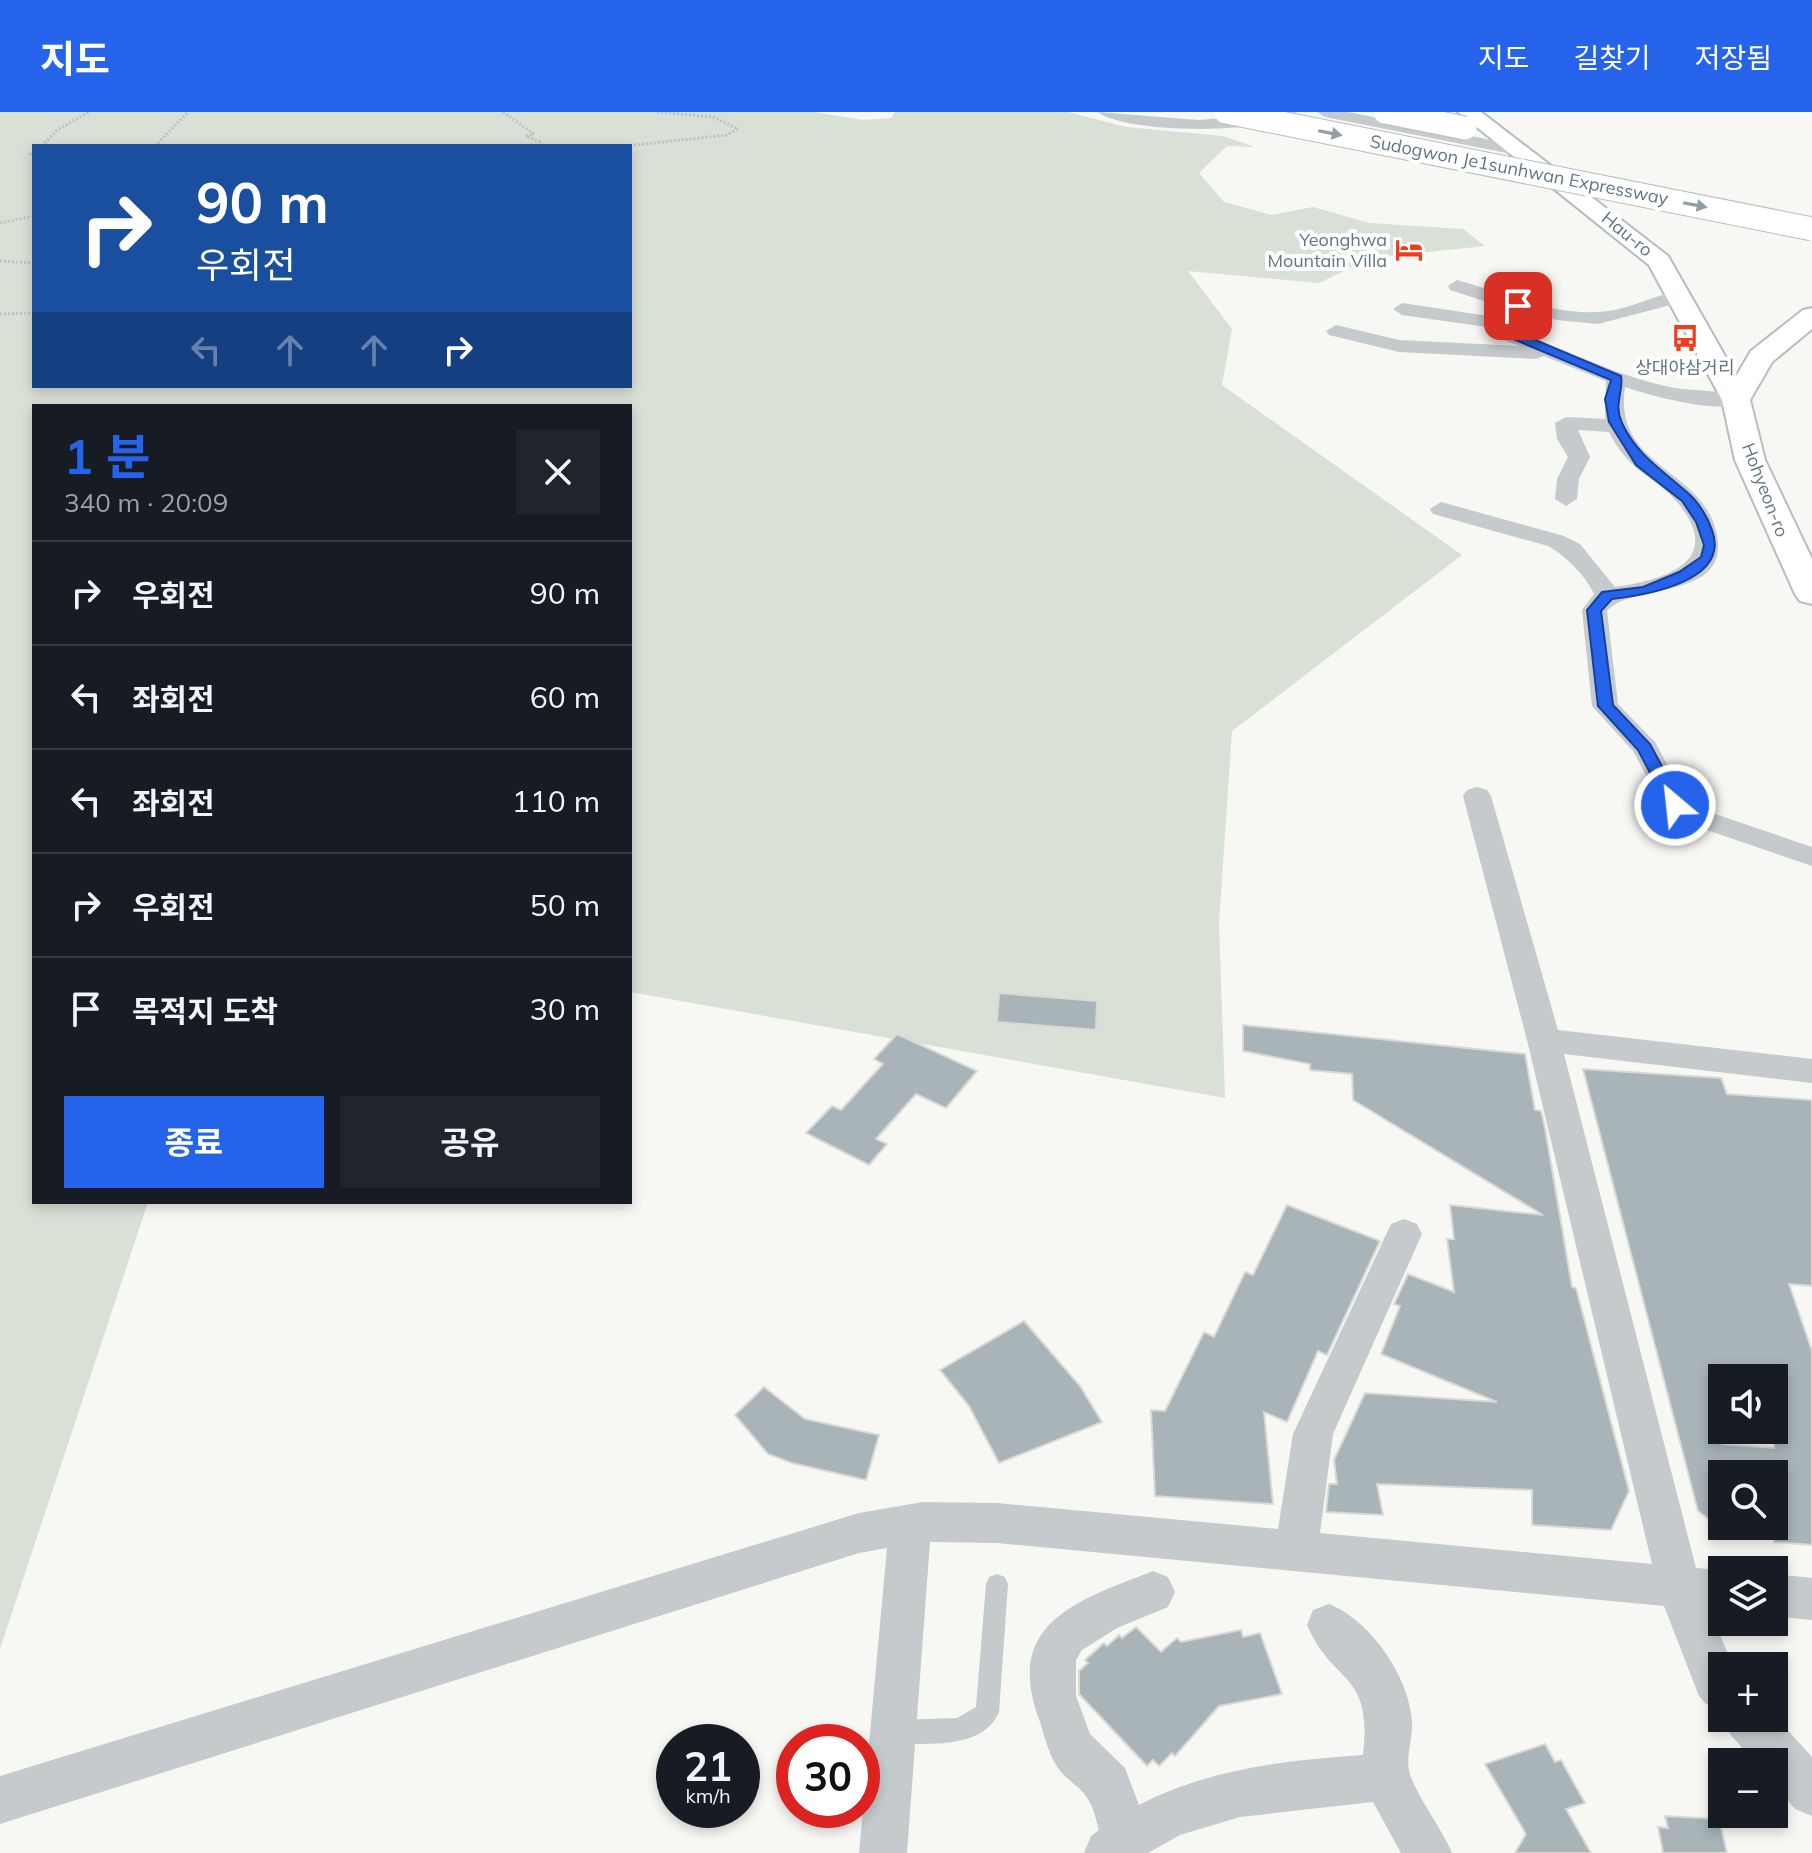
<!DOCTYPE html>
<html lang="ko">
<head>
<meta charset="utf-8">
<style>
  :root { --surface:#171b24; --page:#20242c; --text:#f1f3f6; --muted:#9ea1a6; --line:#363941; --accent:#2563eb }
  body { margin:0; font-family:Mulish,"Noto Sans KR",sans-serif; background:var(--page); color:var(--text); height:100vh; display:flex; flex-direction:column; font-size:30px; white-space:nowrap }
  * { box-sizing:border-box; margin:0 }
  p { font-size:26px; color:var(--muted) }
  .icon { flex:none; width:44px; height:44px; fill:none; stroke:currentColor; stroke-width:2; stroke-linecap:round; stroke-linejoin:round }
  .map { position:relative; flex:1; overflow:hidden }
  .drawer { position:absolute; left:32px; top:292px; width:600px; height:800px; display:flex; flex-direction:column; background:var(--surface); border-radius:0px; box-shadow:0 4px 12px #0003 }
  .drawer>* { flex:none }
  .top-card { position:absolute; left:32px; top:32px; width:600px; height:244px; border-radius:0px; box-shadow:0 4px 12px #0003; background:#1a4fa0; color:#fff; overflow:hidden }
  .controls { position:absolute; left:1708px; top:1252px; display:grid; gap:16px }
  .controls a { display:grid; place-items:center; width:80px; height:80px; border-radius:0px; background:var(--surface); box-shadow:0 4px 12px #0003; font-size:40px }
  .speed { position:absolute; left:656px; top:1612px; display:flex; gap:16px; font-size:40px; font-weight:700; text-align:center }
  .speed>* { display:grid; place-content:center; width:104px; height:104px; border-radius:50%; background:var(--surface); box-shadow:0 4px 12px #0003; line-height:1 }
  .speed small { font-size:20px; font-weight:400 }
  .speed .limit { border:12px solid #d22; background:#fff; color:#111 }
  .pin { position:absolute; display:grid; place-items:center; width:68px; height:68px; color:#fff; margin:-34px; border-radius:16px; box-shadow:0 4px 12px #0006 }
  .me { position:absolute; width:88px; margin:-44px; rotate:332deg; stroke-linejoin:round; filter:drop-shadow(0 0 6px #0008) }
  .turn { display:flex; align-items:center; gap:28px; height:168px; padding:0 32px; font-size:36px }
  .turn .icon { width:104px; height:104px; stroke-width:2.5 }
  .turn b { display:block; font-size:56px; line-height:68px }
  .lanes { display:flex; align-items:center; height:76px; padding:0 32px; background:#0003; justify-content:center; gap:40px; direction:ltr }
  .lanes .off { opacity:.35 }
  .round { display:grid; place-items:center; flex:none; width:84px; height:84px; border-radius:0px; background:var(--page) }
  .summary { display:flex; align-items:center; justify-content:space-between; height:136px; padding:0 32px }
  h1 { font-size:48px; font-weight:700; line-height:60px; color:var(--accent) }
  .action { display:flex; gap:16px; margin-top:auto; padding:16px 32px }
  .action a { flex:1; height:92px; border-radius:0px; background:var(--accent); color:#fff; font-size:32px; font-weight:700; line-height:92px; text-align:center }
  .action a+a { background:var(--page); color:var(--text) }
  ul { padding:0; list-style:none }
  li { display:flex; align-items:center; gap:24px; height:104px; padding:0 32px; border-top:2px solid var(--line) }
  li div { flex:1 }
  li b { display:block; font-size:30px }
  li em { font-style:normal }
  header { display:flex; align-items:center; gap:48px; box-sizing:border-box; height:112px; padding:0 40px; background:var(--accent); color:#fff }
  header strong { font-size:38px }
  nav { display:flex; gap:44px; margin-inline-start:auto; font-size:28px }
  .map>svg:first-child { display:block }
  .green { fill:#d9e0d5; fill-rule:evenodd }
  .building { fill:#a8b4b8; stroke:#d9d9d6; stroke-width:2; fill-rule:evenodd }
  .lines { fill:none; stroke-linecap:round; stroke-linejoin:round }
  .secondary-casing { stroke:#b4bcbf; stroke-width:4 }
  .primary-casing { stroke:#b8bdc0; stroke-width:4 }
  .path { stroke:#bec2c3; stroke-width:3; stroke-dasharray:2 2; stroke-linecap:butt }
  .lane { fill:#c5cacc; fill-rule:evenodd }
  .street { fill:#c5cacc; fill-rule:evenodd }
  .secondary { fill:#fff; fill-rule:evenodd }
  .primary { fill:#fff; fill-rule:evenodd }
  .highway-bridge-casing { stroke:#b9bdc0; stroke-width:25; stroke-linecap:butt }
  .highway-bridge { stroke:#fff; stroke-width:23 }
  .oneway { fill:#909fa7 }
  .route { fill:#2563eb; stroke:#184099; stroke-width:2 }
  .labels { text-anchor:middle; stroke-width:8; stroke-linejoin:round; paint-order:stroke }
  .far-street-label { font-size:18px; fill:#607681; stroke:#fff }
  .far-poi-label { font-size:18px; fill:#607681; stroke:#fff; text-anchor:end }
</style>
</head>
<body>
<header>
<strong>지도</strong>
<nav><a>지도</a><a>길찾기</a><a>저장됨</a></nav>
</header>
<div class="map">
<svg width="1812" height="1741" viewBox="0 0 1812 1741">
  <rect width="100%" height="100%" fill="#f7f7f4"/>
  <path class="green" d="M0 0H814L863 8 891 6 895 0H1068L1126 15 1223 24 1255 35 1227 34 1199 61 1224 90 1272 103 1313 95 1369 111 1463 117 1485 134 1371 146 1319 171 1188 159 1232 217 1222 273 1462 443 1232 619 1219 811 1225 986 630 880V294H34V1090H148L0 1537ZM34 34H630V274H34Z"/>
  <g class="building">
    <polygon points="999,881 1097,889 1096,918 997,910"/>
    <polygon points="1243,913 1525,942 1535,998 1541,999 1545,1016 1572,1175 1576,1176 1629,1379 1611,1418 1532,1413 1532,1378 1377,1372 1383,1403 1326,1400 1329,1372 1337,1372 1334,1348 1365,1281 1497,1290 1381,1242 1400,1194 1394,1192 1408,1162 1454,1180 1447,1127 1454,1127 1450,1093 1543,1103 1353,988 1352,962 1310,958 1310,952 1243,939"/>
    <polygon points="897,922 977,959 946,996 916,982 876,1027 887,1032 869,1053 806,1021 832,994 841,998 883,952 874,947"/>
    <path d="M1583 957 1721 966 1727 982 1812 988V1174L1789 1172 1812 1239V1433L1774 1430V1362H1722V1417L1698 1399ZM1722 1266H1774V1336L1722 1332Z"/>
    <polygon points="1287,1093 1380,1129 1327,1243 1318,1239 1287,1310 1264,1300 1273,1392 1155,1384 1151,1298 1165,1299 1204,1220 1214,1225 1245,1160 1253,1163"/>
    <polygon points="1024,1209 1080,1274 1102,1310 999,1351 969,1294 940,1258"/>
    <polygon points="764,1275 805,1307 879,1323 866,1368 792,1351 768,1342 735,1303"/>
    <polygon points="1136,1515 1161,1540 1177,1526 1181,1530 1241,1518 1243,1525 1260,1521 1282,1582 1219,1594 1175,1644 1172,1641 1159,1654 1153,1648 1147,1654 1079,1582 1079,1559 1088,1551 1085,1548 1104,1531 1107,1534 1119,1523 1122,1526"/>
    <polygon points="1545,1632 1555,1650 1561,1648 1585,1691 1566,1697 1591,1741 1515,1741 1526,1722 1485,1652"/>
    <polygon points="1665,1704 1719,1707 1727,1741 1663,1741 1658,1715 1668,1716"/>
  </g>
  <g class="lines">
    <g class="secondary-casing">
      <polygon id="secondary" points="1458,0 1481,0 1668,144 1750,288 1746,294 1726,294 1722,288 1649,153"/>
    </g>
    <g class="primary-casing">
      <polygon id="primary" points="1812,196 1812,217 1772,250 1750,288 1765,348 1812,447 1812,492 1800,489 1795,482 1735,348 1722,288 1751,239 1803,198"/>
    </g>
    <g class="path">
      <polyline points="503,0 534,22 526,24 540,30 537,34"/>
      <polyline points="42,34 57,18 89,0"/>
      <polyline points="155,34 188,0"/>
      <polyline points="626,34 727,23 738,17 713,5 657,0"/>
      <polyline points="34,40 30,42 34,44"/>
      <polyline points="0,111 34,104"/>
      <polyline points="0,149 34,151"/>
      <polyline points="0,202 34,201"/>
    </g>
    <path class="lane" d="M997 1462 1005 1465 1008 1472 999 1600C983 1638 928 1631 895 1632L887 1628 883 1620 887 1612 895 1608 957 1606 976 1595 986 1472 989 1465Z"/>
    <g class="street">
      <path d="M1098 0 1198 8 1297 0C1270 23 1125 22 1098 0Z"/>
      <polygon points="1317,0 1348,0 1517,33 1525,38 1517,43 1325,5"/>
      <path d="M1457 168C1506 181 1555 206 1608 199 1632 196 1654 183 1679 179L1688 185 1686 189 1598 212 1557 208 1513 198 1504 209 1518 220C1569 239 1621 266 1675 276 1691 279 1738 278 1746 288 1730 306 1648 283 1625 275 1613 355 1701 356 1716 419 1734 490 1632 469 1607 499L1618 592 1655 630 1686 687 1715 702 1812 735V754L1695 714 1665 699 1633 639 1592 594 1582 498 1594 482C1586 464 1565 443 1548 434L1433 402 1430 397 1441 390 1564 424 1580 432 1615 475C1664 468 1726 450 1678 391 1653 362 1630 362 1609 320L1578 318 1590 345 1579 367 1577 387 1566 394 1555 387 1557 367 1568 345 1557 327 1555 311 1566 305 1605 307 1606 269 1544 244 1536 247 1399 240 1329 223 1326 219 1336 213 1399 228 1520 234 1504 228 1487 215 1402 203 1393 197 1402 191 1488 204 1496 193 1450 178 1448 174Z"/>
      <polygon points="1477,675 1487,678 1491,684 1558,918 1812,947 1812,971 1564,942 1696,1456 1722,1458 1722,1500 1710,1499 1733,1554 1722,1554 1722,1599 1706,1592 1699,1584 1664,1494 997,1431 930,1430 907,1741 859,1741 887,1436 859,1441 0,1712 0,1664 859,1401 923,1390 997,1391 1278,1417 1293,1322 1391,1112 1404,1107 1417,1112 1422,1122 1333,1322 1320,1421 1652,1452 1527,928 1463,684 1467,678"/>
      <path d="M1153 1459 1168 1465 1175 1480 1168 1495 1117 1516 1082 1538 1076 1548V1584L1090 1622 1125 1656 1139 1693C1208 1657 1286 1648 1363 1643 1373 1558 1333 1574 1307 1513L1313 1498 1329 1492C1370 1508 1409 1564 1412 1609 1413 1625 1406 1643 1409 1658 1413 1679 1443 1718 1452 1741H1401L1373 1690 1240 1705 1180 1723 1148 1741H1084L1091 1724 1099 1718C1096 1708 1094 1697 1089 1689 1082 1675 1064 1667 1056 1653 1048 1640 1044 1622 1039 1607 1003 1510 1079 1488 1153 1459Z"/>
      <polygon points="1774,1462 1812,1466 1812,1508 1774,1504"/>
      <polygon points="1774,1603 1812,1645 1812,1704 1795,1697 1774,1673 1774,1650 1754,1650 1730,1622 1723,1606 1774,1606"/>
    </g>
    <use href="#secondary" class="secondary"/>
    <use href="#primary" class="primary"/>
    <g class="highway-bridge-casing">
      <g id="highway-bridge">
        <polyline points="1226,0 1812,117"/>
        <polyline points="1385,0 1465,16"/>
      </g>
    </g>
    <use href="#highway-bridge" class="highway-bridge"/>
  </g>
  <defs><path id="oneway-solid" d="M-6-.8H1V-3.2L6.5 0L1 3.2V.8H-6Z" transform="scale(2)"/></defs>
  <g class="oneway">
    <use href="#oneway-solid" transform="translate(1330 21) rotate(11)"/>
    <use href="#oneway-solid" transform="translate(1695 93) rotate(11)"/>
  </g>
  <path class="route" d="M1508 188 1523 194 1510 195 1499 210 1502 214 1621 264C1624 280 1613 292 1622 311 1637 344 1664 359 1689 382 1699 391 1708 406 1712 418 1731 469 1647 483 1612 487L1601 499 1613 593 1650 632 1683 693 1680 697H1669L1638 638 1598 594 1587 498 1602 480 1643 475 1679 460 1701 445 1704 433 1696 410 1682 389 1636 353 1609 310 1605 287 1611 268 1494 219 1488 210Z"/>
  <defs>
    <g id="hotel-bare" transform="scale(2.16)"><path d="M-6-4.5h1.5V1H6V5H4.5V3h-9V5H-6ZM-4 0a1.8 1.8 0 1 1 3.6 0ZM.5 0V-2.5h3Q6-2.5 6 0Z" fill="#ee3c1d" stroke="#fff" stroke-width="2.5" paint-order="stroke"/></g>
    <g id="bus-bare" transform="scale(2.16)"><path d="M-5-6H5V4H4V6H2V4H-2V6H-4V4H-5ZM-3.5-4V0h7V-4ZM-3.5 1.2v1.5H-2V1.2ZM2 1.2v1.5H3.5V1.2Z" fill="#ee3c1d" stroke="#fff" stroke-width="2.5" paint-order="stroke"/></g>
  </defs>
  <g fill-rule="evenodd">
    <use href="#hotel-bare" x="1409" y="138"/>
    <use href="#bus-bare" x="1685" y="226"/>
  </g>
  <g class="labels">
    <g class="far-street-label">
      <text transform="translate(1519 58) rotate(11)" y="6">Sudogwon Je1sunhwan Expressway</text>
      <text transform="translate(1627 122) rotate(39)" y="6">Hau-ro</text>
      <text transform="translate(1765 378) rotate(69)" y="6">Hohyeon-ro</text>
    </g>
    <g class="far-poi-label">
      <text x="1387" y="134">Yeonghwa<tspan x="1387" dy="21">Mountain Villa</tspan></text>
      <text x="1685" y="262" text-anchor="middle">상대야삼거리</text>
    </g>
  </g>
</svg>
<div class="controls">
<a><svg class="icon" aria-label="sound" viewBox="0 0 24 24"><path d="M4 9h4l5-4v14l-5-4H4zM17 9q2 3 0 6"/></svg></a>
<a><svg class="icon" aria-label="search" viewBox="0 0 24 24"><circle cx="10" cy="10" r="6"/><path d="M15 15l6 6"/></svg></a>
<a><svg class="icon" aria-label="layers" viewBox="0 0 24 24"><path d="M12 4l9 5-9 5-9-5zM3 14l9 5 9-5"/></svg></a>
<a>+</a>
<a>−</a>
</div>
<div class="speed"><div>21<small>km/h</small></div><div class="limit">30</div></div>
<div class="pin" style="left:1518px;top:194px;background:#d93025"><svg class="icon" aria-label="arrive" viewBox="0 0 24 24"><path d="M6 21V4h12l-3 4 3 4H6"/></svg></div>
<svg class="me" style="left:1675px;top:693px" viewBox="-20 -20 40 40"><circle r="17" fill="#2563eb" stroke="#fff" stroke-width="3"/><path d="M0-11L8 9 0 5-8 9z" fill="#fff"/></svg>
<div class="top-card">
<div class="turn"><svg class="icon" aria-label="right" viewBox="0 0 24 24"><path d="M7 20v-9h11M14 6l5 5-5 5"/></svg><div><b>90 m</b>우회전</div></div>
<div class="lanes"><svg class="icon off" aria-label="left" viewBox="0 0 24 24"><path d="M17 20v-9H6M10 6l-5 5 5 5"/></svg><svg class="icon off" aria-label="ahead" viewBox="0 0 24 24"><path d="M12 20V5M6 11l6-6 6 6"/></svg><svg class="icon off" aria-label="ahead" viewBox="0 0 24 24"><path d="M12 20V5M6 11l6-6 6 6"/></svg><svg class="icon" aria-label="right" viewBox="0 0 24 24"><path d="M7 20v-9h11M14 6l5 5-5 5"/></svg></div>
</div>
<section class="drawer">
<div class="summary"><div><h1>1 분</h1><p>340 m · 20:09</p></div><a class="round"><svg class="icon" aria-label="close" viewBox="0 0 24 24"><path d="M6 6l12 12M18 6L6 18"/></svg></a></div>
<ul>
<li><svg class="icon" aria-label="right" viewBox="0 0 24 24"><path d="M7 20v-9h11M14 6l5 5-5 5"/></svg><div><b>우회전</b></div><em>90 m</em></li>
<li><svg class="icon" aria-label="left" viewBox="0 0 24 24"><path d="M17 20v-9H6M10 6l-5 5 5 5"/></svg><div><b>좌회전</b></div><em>60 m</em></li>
<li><svg class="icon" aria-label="left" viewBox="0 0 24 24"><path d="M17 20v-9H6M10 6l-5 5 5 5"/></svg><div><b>좌회전</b></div><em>110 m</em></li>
<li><svg class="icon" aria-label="right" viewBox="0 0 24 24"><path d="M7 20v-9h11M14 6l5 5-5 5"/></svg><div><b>우회전</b></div><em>50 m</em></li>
<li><svg class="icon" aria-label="arrive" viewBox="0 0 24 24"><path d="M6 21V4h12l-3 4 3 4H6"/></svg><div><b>목적지 도착</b></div><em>30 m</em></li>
</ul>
<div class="action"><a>종료</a><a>공유</a></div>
</section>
</div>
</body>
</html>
